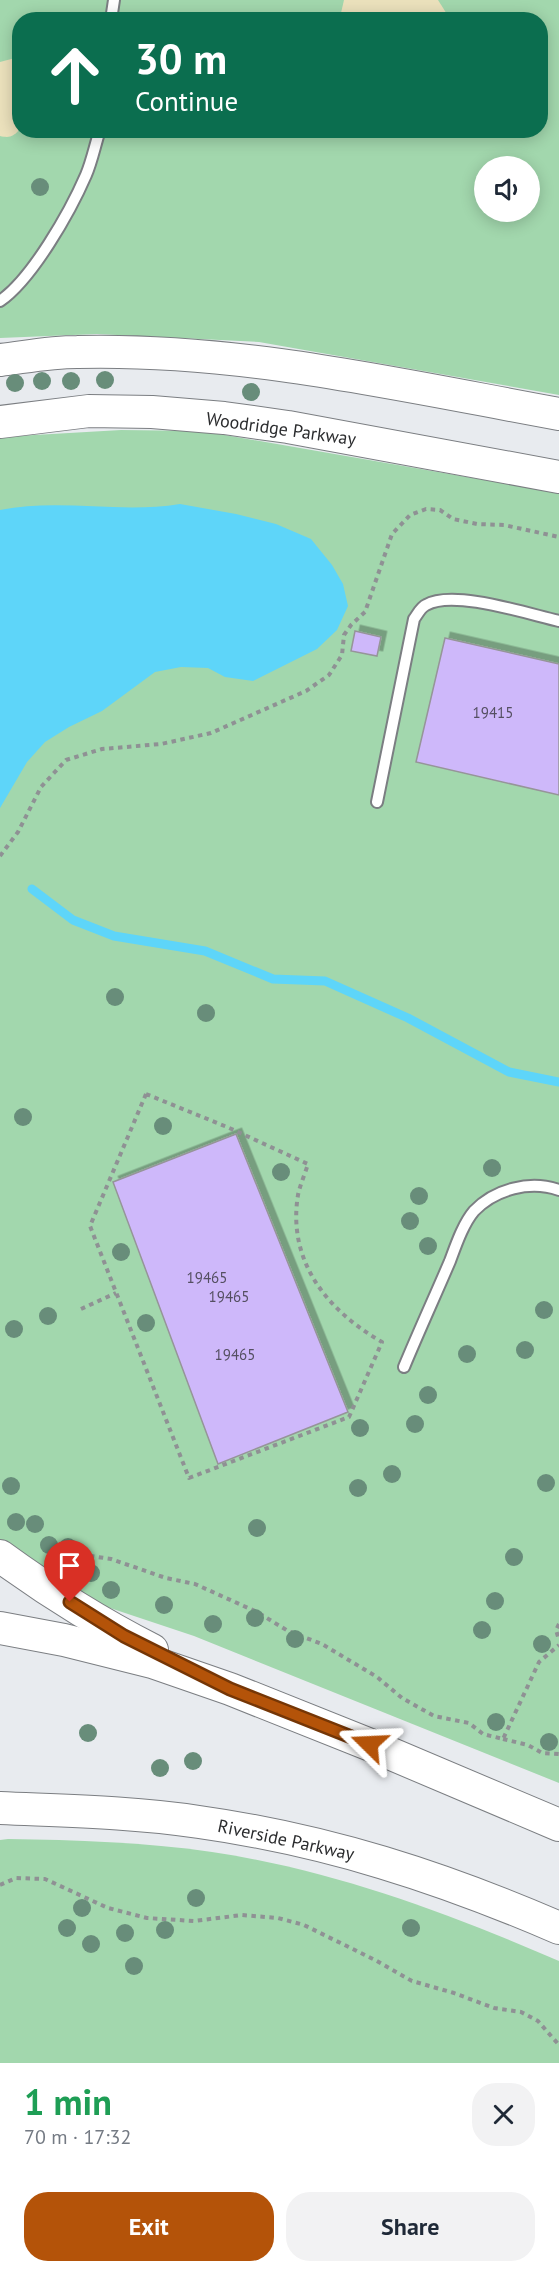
<!DOCTYPE html>
<html lang="en">
<head>
<meta charset="utf-8">
<style>
  :root { --surface:#fff; --page:#f2f2f3; --text:#1f2937; --muted:#747a83; --accent:#b45309 }
  body { margin:0; font-family:"PT Sans",sans-serif; background:var(--page); color:var(--text); height:100vh; display:flex; flex-direction:column; font-size:22px; white-space:nowrap }
  * { box-sizing:border-box; margin:0 }
  p { font-size:20px; color:var(--muted) }
  .icon { flex:none; width:33px; height:33px; fill:none; stroke:currentColor; stroke-width:2; stroke-linecap:round; stroke-linejoin:round }
  .map { position:relative; height:2063px; overflow:hidden }
  .sheet { display:flex; flex-direction:column; background:var(--surface); flex:1 }
  .sheet>* { flex:none }
  .hud { position:absolute; left:12px; top:12px; width:536px; height:126px; border-radius:24px; box-shadow:0 3px 15px #0003; background:#0b6e4f; color:#fff; overflow:hidden }
  .tools { position:absolute; left:474px; top:156px; display:grid; gap:12px }
  .tools a { display:grid; place-items:center; width:66px; height:66px; border-radius:50%; background:var(--surface); box-shadow:0 3px 15px #0003; font-size:30px }
  .pin { position:absolute; display:grid; place-items:center; width:51px; height:51px; color:#fff; margin:-62px -26px; border-radius:50% 50% 50% 0; rotate:-45deg; box-shadow:0 0 6px #0007 }
  .pin .icon { rotate:45deg }
  .me { position:absolute; width:66px; margin:-33px; rotate:291deg; stroke-linejoin:round; filter:drop-shadow(0 0 4px #0008) }
  .turn { display:flex; align-items:center; gap:21px; height:126px; padding:0 24px; font-size:27px }
  .turn .icon { width:78px; height:78px; stroke-width:2.5 }
  .turn b { display:block; font-size:42px; line-height:51px }
  .round { display:grid; place-items:center; flex:none; width:63px; height:63px; border-radius:24px; background:var(--page) }
  .summary { display:flex; align-items:center; justify-content:space-between; height:102px; padding:0 24px }
  h1 { font-size:36px; font-weight:700; line-height:45px; color:#1e9e55 }
  .button { display:flex; gap:12px; margin-top:auto; padding:12px 24px }
  .button a { flex:1; height:69px; border-radius:24px; background:var(--accent); color:#fff; font-size:24px; font-weight:700; line-height:69px; text-align:center }
  .button a+a { background:var(--page); color:var(--text) }
  .map>svg:first-child { display:block }
  .green { fill:#a2d7ad; fill-rule:evenodd }
  .sand { fill:#ebe1bc }
  .water { fill:#5ed5f9 }
  .lines { fill:none; stroke-linecap:round; stroke-linejoin:round }
  .stream { stroke:#5ed5f9; stroke-width:9 }
  .building { fill:#ceb8fa; stroke:#969599; stroke-width:1.5; filter:url(#shadow) }
  .lane-casing { stroke:#7b7e82; stroke-width:14 }
  .secondary-casing { stroke:#7b7e82; stroke-width:34 }
  .path { stroke:#8f9194; stroke-width:4; stroke-dasharray:4.5 4.5; stroke-linecap:butt }
  .lane { stroke:#fff; stroke-width:10 }
  .secondary { stroke:#fff; stroke-width:32 }
  .tree { fill:#688d7a }
  .route-casing { stroke:#753606; stroke-width:15 }
  .route { stroke:#b45309; stroke-width:10 }
  .labels { text-anchor:middle; stroke-width:4.5; stroke-linejoin:round; paint-order:stroke }
  .number-label { font-size:15px; fill:#544f61 }
  .street-label { font-size:18px; fill:#2b2c2e; stroke:#fff }
</style>
</head>
<body>
<div class="map">
<svg width="559" height="2063" viewBox="0 0 559 2063">
  <defs>
    <filter id="shadow"><feDropShadow dx="5.5" dy="-5.5" stdDeviation="0" flood-color="#0004"/></filter>
  </defs>
  <rect width="100%" height="100%" fill="#e8ebef"/>
  <g class="green">
    <path d="M0 0H559V395L259 342 97 334 0 338ZM20 20H540V130H20ZM484 166H530V212H484Z"/>
    <polygon points="121,430 202,431 559,493 559,1783 194,1636 101,1605 65,1585 0,1541 0,437"/>
    <path d="M8 1839C76 1840 144 1842 212 1852 333 1870 448 1913 559 1961V2063H0V1840Z"/>
  </g>
  <g class="sand">
    <polygon points="344,0 438,0 450,19 345,19 341,13"/>
    <path d="M15 58 19 59V130C13 137 9 138 0 136V62Z"/>
  </g>
  <path class="water" d="M180 504 236 514 276 524 311 539 332 565 343 584 348 606 337 630 317 649 253 681 225 677 208 668 181 667 155 672 102 711 69 727 45 742 27 762 0 808V510C60 498 120 514 180 504Z"/>
  <g class="lines">
    <polyline class="stream" points="32,889 73,920 114,936 205,951 273,979 325,981 408,1018 509,1072 559,1082"/>
  </g>
  <g class="building">
    <polygon points="355,631 381,637 377,656 351,651"/>
    <polygon points="445,638 559,664 559,795 416,762"/>
    <polygon points="236,1134 348,1412 218,1464 113,1182"/>
  </g>
  <g class="lines">
    <g class="lane-casing">
      <g id="lane">
        <polyline points="111,20 114,0"/>
        <path d="M0 301C32 279 70 212 86 175 92 161 95 145 100 130"/>
        <path d="M377 802 414 619C417 615 421 607 426 605 453 589 528 614 559 621"/>
        <path d="M404 1367C419 1331 435 1296 450 1261 456 1245 463 1224 474 1211 495 1189 530 1180 559 1190"/>
      </g>
    </g>
    <g class="secondary-casing">
      <g id="secondary">
        <path d="M0 360C25 357 51 352 77 352 240 348 400 385 559 414"/>
        <polyline points="0,422 89,411 152,412 224,418 288,427 559,477"/>
        <path d="M0 1556C48 1591 99 1623 152 1650"/>
        <polyline points="0,1628 64,1640 152,1662 230,1689 368,1744 559,1825"/>
        <path d="M0 1808C66 1811 133 1812 199 1822 327 1840 441 1877 559 1928"/>
      </g>
    </g>
    <g class="path">
      <polyline points="0,856 18,832 41,787 66,760 102,749 161,744 211,733 306,691 329,675 342,655 344,635 351,625 365,612 392,534 410,515 426,509 440,510 453,519 477,524 504,525 559,537"/>
      <path d="M146 1094 227 1127 308 1164C305 1174 300 1185 298 1195 287 1262 328 1311 382 1342L349 1417 189 1478 90 1226Z"/>
      <polyline points="81,1309 116,1293"/>
      <polyline points="64,1564 91,1556 111,1559 166,1578 195,1584 257,1612 288,1631 322,1644 377,1677 402,1698 434,1716 469,1723 483,1734 503,1739 539,1662 559,1645"/>
      <polyline points="559,1624 556,1630 559,1640"/>
      <polyline points="503,1739 528,1745 542,1753 559,1754"/>
      <polyline points="0,1885 16,1878 45,1879 108,1908 147,1918 194,1921 242,1915 278,1918 304,1925 375,1960 412,1981 454,1993 494,2008 521,2012 538,2021 559,2045"/>
    </g>
    <use href="#lane" class="lane"/>
    <use href="#secondary" class="secondary"/>
  </g>
  <g class="tree">
    <circle cx="40" cy="187" r="9"/>
    <circle cx="105" cy="380" r="9"/>
    <circle cx="42" cy="381" r="9"/>
    <circle cx="71" cy="381" r="9"/>
    <circle cx="15" cy="383" r="9"/>
    <circle cx="251" cy="392" r="9"/>
    <circle cx="115" cy="997" r="9"/>
    <circle cx="206" cy="1013" r="9"/>
    <circle cx="23" cy="1117" r="9"/>
    <circle cx="163" cy="1126" r="9"/>
    <circle cx="492" cy="1168" r="9"/>
    <circle cx="281" cy="1172" r="9"/>
    <circle cx="419" cy="1196" r="9"/>
    <circle cx="410" cy="1221" r="9"/>
    <circle cx="428" cy="1246" r="9"/>
    <circle cx="121" cy="1252" r="9"/>
    <circle cx="544" cy="1310" r="9"/>
    <circle cx="48" cy="1316" r="9"/>
    <circle cx="146" cy="1323" r="9"/>
    <circle cx="14" cy="1329" r="9"/>
    <circle cx="525" cy="1350" r="9"/>
    <circle cx="467" cy="1354" r="9"/>
    <circle cx="428" cy="1395" r="9"/>
    <circle cx="415" cy="1424" r="9"/>
    <circle cx="360" cy="1428" r="9"/>
    <circle cx="392" cy="1474" r="9"/>
    <circle cx="546" cy="1483" r="9"/>
    <circle cx="11" cy="1486" r="9"/>
    <circle cx="358" cy="1488" r="9"/>
    <circle cx="16" cy="1522" r="9"/>
    <circle cx="35" cy="1524" r="9"/>
    <circle cx="257" cy="1528" r="9"/>
    <circle cx="49" cy="1545" r="9"/>
    <circle cx="68" cy="1547" r="9"/>
    <circle cx="514" cy="1557" r="9"/>
    <circle cx="91" cy="1573" r="9"/>
    <circle cx="111" cy="1590" r="9"/>
    <circle cx="495" cy="1601" r="9"/>
    <circle cx="164" cy="1605" r="9"/>
    <circle cx="255" cy="1618" r="9"/>
    <circle cx="213" cy="1624" r="9"/>
    <circle cx="482" cy="1630" r="9"/>
    <circle cx="295" cy="1639" r="9"/>
    <circle cx="542" cy="1644" r="9"/>
    <circle cx="496" cy="1722" r="9"/>
    <circle cx="88" cy="1733" r="9"/>
    <circle cx="549" cy="1742" r="9"/>
    <circle cx="193" cy="1761" r="9"/>
    <circle cx="160" cy="1768" r="9"/>
    <circle cx="196" cy="1898" r="9"/>
    <circle cx="82" cy="1908" r="9"/>
    <circle cx="67" cy="1928" r="9"/>
    <circle cx="411" cy="1928" r="9"/>
    <circle cx="165" cy="1930" r="9"/>
    <circle cx="125" cy="1933" r="9"/>
    <circle cx="91" cy="1944" r="9"/>
    <circle cx="134" cy="1966" r="9"/>
  </g>
  <g class="lines">
    <g class="route-casing">
      <polyline id="route" points="70,1602 124,1636 230,1689 369,1744"/>
    </g>
    <use href="#route" class="route"/>
  </g>
  <g class="labels">
    <g class="number-label">
      <text x="493" y="718">19415</text>
      <text x="207" y="1283">19465</text>
      <text x="229" y="1302">19465</text>
      <text x="235" y="1360">19465</text>
    </g>
    <g class="street-label">
      <text transform="translate(281 429) rotate(8)" y="6">Woodridge Parkway</text>
      <text transform="translate(286 1840) rotate(12)" y="6">Riverside Parkway</text>
    </g>
  </g>
</svg>
<div class="tools">
<a><svg class="icon" aria-label="sound" viewBox="0 0 24 24"><path d="M4 9h4l5-4v14l-5-4H4zM17 9q2 3 0 6"/></svg></a>
</div>
<div class="pin" style="left:70px;top:1602px;background:#d93025"><svg class="icon" aria-label="arrive" viewBox="0 0 24 24"><path d="M6 21V4h12l-3 4 3 4H6"/></svg></div>
<svg class="me" style="left:369px;top:1744px" viewBox="-20 -20 40 40"><path d="M0-17L14 15 0 8-14 15z" fill="#b45309" stroke="#fff" stroke-width="4"/></svg>
<div class="hud">
<div class="turn"><svg class="icon" aria-label="ahead" viewBox="0 0 24 24"><path d="M12 20V5M6 11l6-6 6 6"/></svg><div><b>30 m</b>Continue</div></div>
</div>
</div>
<section class="sheet">
<div class="summary"><div><h1>1 min</h1><p>70 m · 17:32</p></div><a class="round"><svg class="icon" aria-label="close" viewBox="0 0 24 24"><path d="M6 6l12 12M18 6L6 18"/></svg></a></div>
<div class="button"><a>Exit</a><a>Share</a></div>
</section>
</body>
</html>
